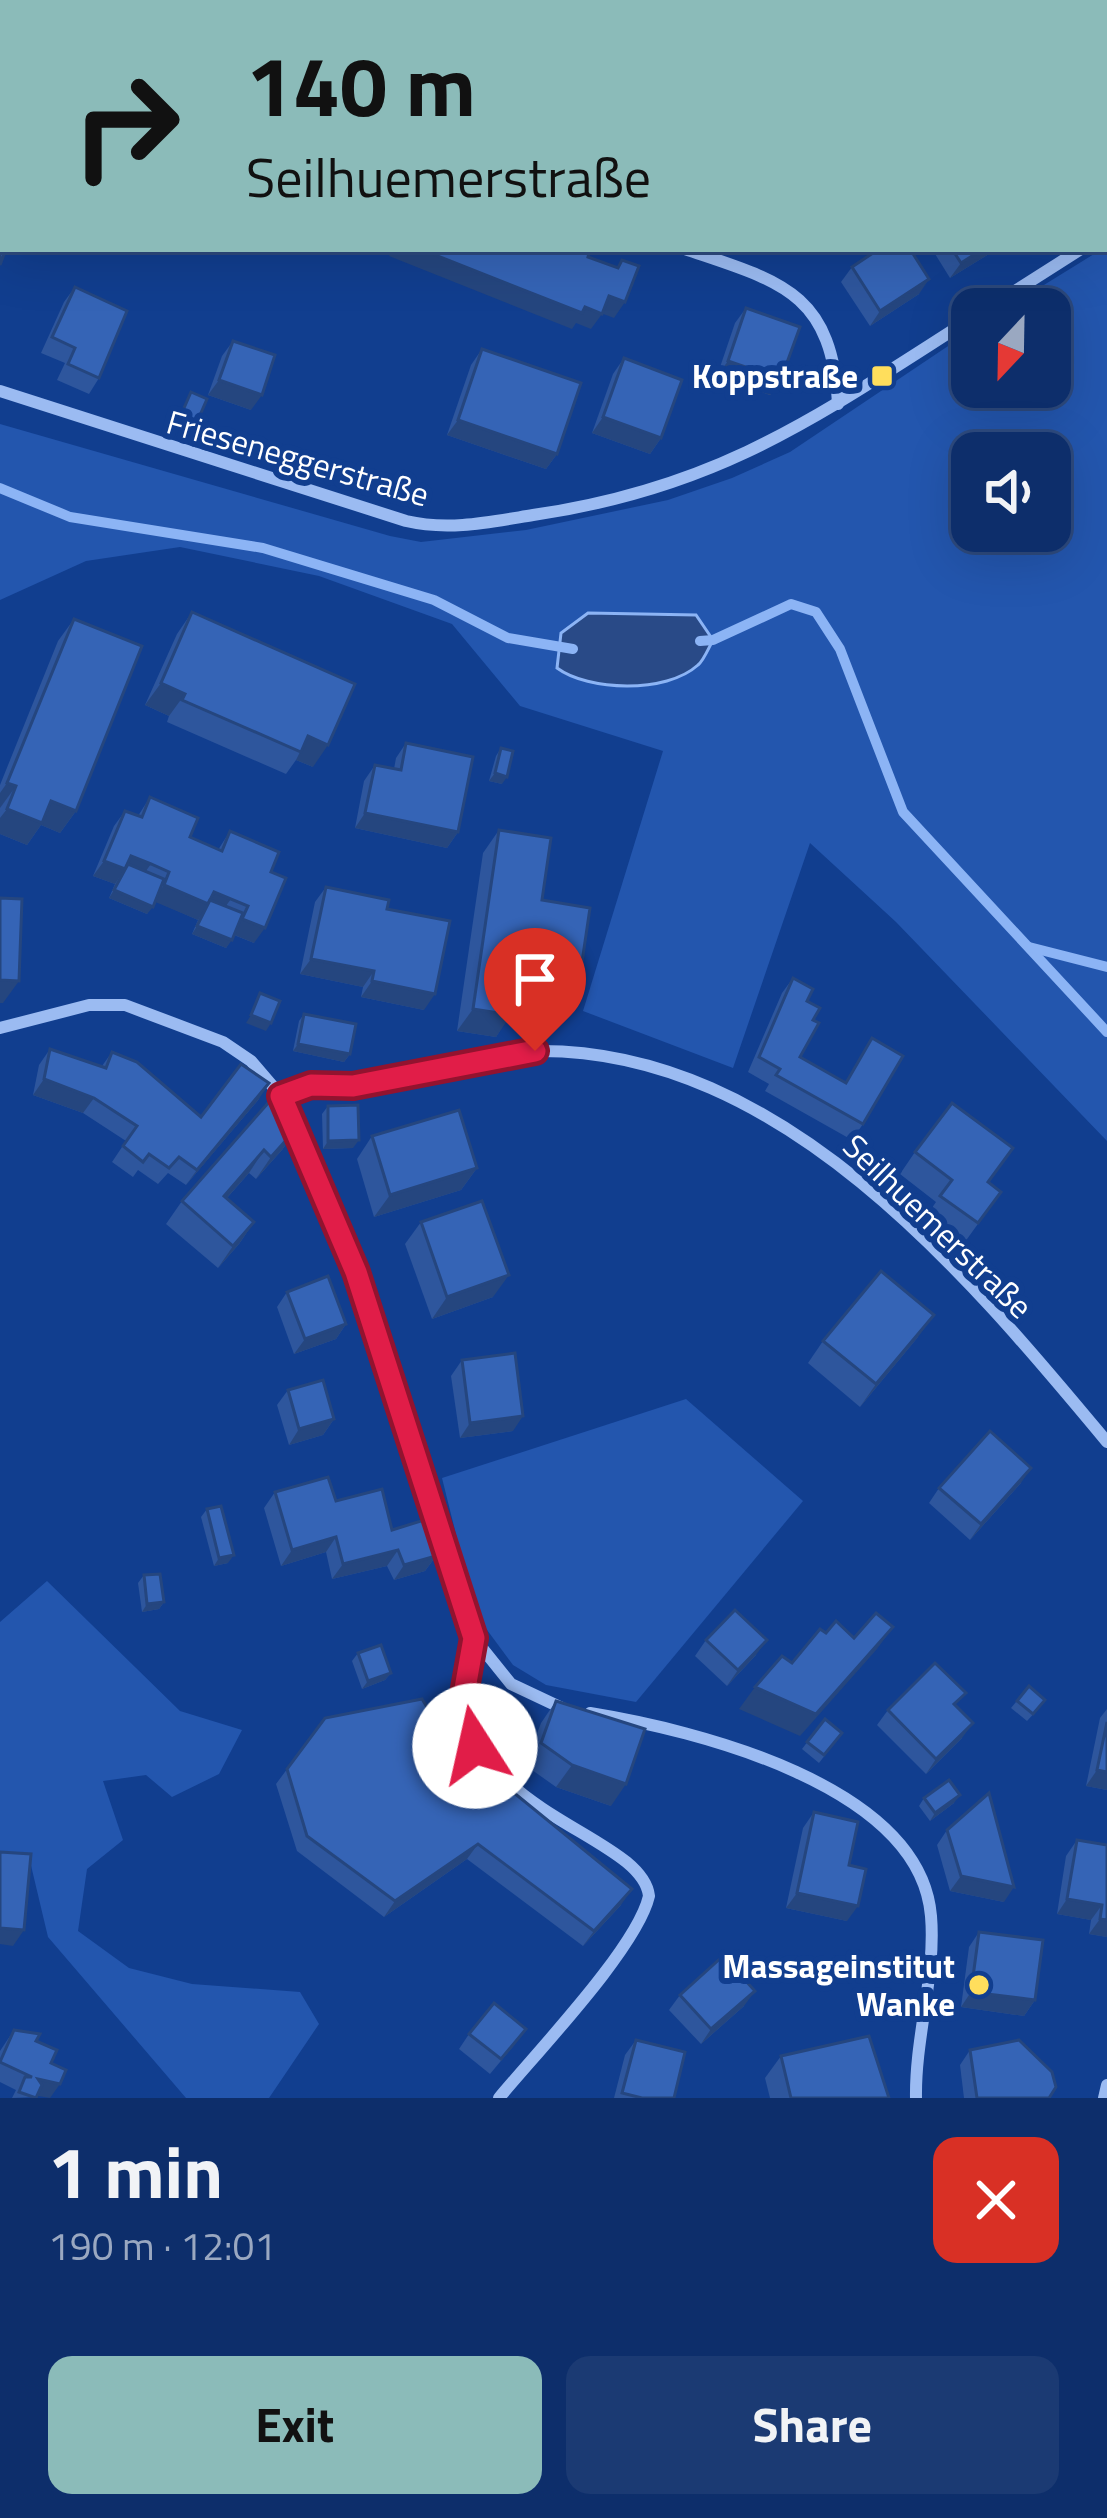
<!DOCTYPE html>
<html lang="en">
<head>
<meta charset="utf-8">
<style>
  :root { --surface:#0d2e6b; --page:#1b3a73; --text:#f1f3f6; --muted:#9aa8c1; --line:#2d4a7e; --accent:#8bbbb9 }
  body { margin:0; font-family:"Titillium Web",sans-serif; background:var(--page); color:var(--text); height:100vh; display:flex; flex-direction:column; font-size:45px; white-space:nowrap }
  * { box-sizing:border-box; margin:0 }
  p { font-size:39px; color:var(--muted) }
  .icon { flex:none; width:66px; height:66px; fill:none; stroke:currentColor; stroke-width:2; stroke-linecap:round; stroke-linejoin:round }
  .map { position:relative; height:2098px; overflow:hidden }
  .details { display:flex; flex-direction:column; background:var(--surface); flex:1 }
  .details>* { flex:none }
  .top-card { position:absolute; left:0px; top:0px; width:1107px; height:252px; box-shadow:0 12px 48px #0002,0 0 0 3px var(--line); background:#8bbbb9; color:#111; overflow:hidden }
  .needle { width:78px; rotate:202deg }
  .buttons { position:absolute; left:951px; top:288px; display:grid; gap:24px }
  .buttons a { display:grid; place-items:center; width:120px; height:120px; border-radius:24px; background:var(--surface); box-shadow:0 12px 48px #0002,0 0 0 3px var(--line); font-size:60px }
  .pin { position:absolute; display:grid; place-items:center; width:102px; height:102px; color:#fff; margin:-123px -51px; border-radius:50% 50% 50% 0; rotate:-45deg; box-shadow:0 0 12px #0007 }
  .pin .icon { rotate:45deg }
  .me { position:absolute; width:132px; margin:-66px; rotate:350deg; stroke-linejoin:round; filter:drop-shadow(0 0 9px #0008) }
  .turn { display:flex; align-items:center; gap:42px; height:252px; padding:0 48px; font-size:54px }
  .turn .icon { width:156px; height:156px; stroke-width:2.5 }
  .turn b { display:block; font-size:84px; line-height:102px }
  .round { display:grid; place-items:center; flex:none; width:126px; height:126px; border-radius:24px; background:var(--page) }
  .headline { display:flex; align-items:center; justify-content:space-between; height:204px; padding:0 48px }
  h1 { font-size:72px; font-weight:700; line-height:90px }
  .action { display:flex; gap:24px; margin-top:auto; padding:24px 48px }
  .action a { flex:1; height:138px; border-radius:24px; background:var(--accent); color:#111; font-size:48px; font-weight:700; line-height:138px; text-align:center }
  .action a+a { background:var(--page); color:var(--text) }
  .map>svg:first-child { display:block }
  .green { fill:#2356ae; fill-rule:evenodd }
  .water { fill:#294a87; stroke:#8cb4f5; stroke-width:3 }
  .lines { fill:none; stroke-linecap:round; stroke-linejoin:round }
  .stream { stroke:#8cb4f5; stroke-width:10 }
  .street { stroke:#9bbbf2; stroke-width:12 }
  .wall { fill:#2e569d }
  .shaded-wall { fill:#25467f }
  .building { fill:#3564b6; stroke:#25467f; stroke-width:3 }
  .route-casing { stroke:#92132f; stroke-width:30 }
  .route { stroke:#e11d48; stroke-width:21 }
  .poi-dot { fill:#ffde5c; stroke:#113e8f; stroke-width:4.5 }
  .labels { text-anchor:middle; stroke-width:12; stroke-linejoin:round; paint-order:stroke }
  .poi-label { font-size:33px; font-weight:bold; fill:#fff; stroke:#113e8f; text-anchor:end }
  .street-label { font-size:33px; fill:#fff; stroke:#113e8f }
</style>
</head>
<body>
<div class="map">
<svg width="1107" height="2098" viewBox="0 0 1107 2098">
  <rect width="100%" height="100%" fill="#113e8f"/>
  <g class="green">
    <path d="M1107 246V1141L896 922 810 843 733 1068 583 1011 663 751 520 706 452 624 319 576 180 547 86 561 0 600V424L390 536 421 542 526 530 668 500 732 478 790 452 972 330V387H1050V309H1005ZM972 453H1050V531H972Z"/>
    <polygon points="686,1399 803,1501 636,1702 546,1685 513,1665 476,1615 442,1478"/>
    <polygon points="47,1581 180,1711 242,1730 219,1774 172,1797 146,1775 103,1781 123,1840 87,1869 78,1931 129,1968 192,1984 300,1992 319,2024 269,2098 186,2098 48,1937 29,1857 0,1858 0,1622"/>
  </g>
  <path class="water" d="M588 613 696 615 713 640C709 647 704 660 698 665 666 694 588 691 557 668L561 633Z"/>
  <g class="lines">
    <g class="stream">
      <polyline points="0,488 70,517 263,548 434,600 508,638 573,649"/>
      <polyline points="700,641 713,640 791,604 816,612 840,649 903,812 1107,1032"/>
      <polyline points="1029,947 1107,967"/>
    </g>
    <g class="street">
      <polyline points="11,0 19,3"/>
      <polyline points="1104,234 1107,233"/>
      <path d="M685 249C779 281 832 291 838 404"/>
      <polyline points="987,309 1081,249"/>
      <path d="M0 391 406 521C449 531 490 522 533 515 720 488 818 416 972 318"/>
      <polyline points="0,1028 89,1005 125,1005 223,1042 251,1061 281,1096 356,1272 474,1638 511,1684 564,1709"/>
      <path d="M281 1096C305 1083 326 1088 352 1086 376 1083 400 1076 424 1072 461 1065 503 1051 541 1051 781 1051 965 1271 1107 1442"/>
      <path d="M474 1638C465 1658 462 1680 465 1702 478 1816 642 1836 649 1896 637 1948 536 2053 499 2098"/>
      <path d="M590 1713C695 1730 920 1785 931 1916 936 1976 915 2037 916 2098"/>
      <polyline points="1104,2098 1107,2085"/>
    </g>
  </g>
  <g class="wall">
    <polygon points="1107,110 1107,137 1104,132 1104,115"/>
    <polygon points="932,249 997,249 950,278"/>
    <polygon points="852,267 919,294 870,326 841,282"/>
    <polygon points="75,287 99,378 89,394 57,380 65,363 41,353 64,302"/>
    <polygon points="746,308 781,379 770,395 717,376 735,323"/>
    <polygon points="233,341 251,410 208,395 222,356"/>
    <polygon points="482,349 557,454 546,469 447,435 471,365"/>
    <polygon points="624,358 661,438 650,454 592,433 613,374"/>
    <polygon points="191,392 197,422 192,430 176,423"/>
    <polygon points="192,612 313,767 296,760 286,774 167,722 169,716 145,705 177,634"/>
    <polygon points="74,619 76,811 60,833 41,825 27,845 0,834 0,785 58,641"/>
    <polygon points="406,743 458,832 447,848 355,828 364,781 375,765 394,769 396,758"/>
    <polygon points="501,748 502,784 489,781 496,756"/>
    <polygon points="150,797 190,837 218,850 230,831 271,872 254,943 234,935 226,948 192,934 198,920 155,901 147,914 109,898 115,884 93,876 114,826 125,811 138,816"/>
    <polygon points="499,830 542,900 561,1019 512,1011 496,1037 457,1031 483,853"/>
    <polygon points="326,887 387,909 424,1010 361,997 363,987 300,974 315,902"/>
    <polygon points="793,978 807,1001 813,1020 800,1057 845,1083 872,1038 863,1124 852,1140 765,1091 769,1084 748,1072 782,993"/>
    <polygon points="304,1014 350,1054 344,1062 293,1051 299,1021"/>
    <polygon points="50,1049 102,1066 112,1052 201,1117 259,1099 186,1185 168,1173 158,1184 138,1170 133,1177 112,1162 126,1141 83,1113 33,1095 39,1065"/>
    <polygon points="328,1106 353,1148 323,1149 322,1114"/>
    <polygon points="297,1128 282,1150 256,1179 249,1173 227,1198 254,1222 239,1244 218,1268 166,1224 182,1201"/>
    <polygon points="372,1136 477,1168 461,1190 374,1217 357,1159"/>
    <polygon points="915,1152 989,1182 1001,1192 962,1246 925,1218 936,1202 900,1174"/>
    <polygon points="421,1222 493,1297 432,1319 405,1244"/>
    <polygon points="287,1292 346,1324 336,1339 294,1354 277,1307"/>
    <polygon points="918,1337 860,1407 808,1363 823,1341"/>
    <polygon points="462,1360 513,1431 460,1438 451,1376"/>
    <polygon points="288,1390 334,1419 323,1435 289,1445 277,1405"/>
    <polygon points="1021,1483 970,1540 929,1503 939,1488"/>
    <polygon points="275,1492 336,1501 392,1530 436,1556 425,1571 394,1580 387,1566 332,1579 326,1552 281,1566 264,1508"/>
    <polygon points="207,1509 228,1563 214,1566 201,1517"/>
    <polygon points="144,1575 164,1602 159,1609 142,1612 138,1583"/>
    <polygon points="706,1640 756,1655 727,1686 695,1656"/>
    <polygon points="358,1653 391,1673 385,1680 362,1689 352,1661"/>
    <polygon points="1029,1686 1039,1708 1027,1721 1011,1708"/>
    <polygon points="556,1701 611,1806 556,1787 525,1765 541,1723"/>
    <polygon points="1107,1709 1107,1790 1086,1786 1100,1718"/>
    <polygon points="888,1710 962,1738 926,1774 877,1725"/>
    <polygon points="325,1718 457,1756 621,1905 583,1946 467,1859 384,1917 297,1851 276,1784"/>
    <polygon points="825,1719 842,1733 819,1763 802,1749"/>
    <polygon points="924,1798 954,1803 930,1821 919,1806"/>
    <polygon points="814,1812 849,1865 847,1921 786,1908 803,1828"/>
    <polygon points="947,1830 1004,1902 950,1891 937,1845"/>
    <polygon points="1077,1840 1107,1845 1107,1937 1089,1934 1091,1920 1057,1914 1066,1856"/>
    <polygon points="979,1932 1035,2000 1024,2016 961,2007 969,1947"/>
    <polygon points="680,1995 744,2006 701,2044 669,2010"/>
    <polygon points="14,2030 36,2041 51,2063 37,2097 12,2098 16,2090 0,2082 0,2051"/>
    <polygon points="469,2034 515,2044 490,2074 459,2049"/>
    <polygon points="636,2040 674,2098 614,2098 625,2055"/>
    <polygon points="970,2050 1049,2098 964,2098 960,2065"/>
    <polygon points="781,2056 889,2098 770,2098 765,2078"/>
  </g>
  <g class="shaded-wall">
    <polygon points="672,0 696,0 704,3 670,3"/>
    <polygon points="394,249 420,249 602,314 591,329 576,323 572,329 389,256"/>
    <polygon points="983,249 997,249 950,278 961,263"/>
    <polygon points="929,279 919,294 870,326 880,311"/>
    <polygon points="609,296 625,302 614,318 598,312"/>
    <polygon points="728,361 781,379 770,395 717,376"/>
    <polygon points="219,380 262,395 251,410 208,395"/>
    <polygon points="603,417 661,438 650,454 592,433"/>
    <polygon points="458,420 557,454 546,469 447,435"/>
    <polygon points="161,683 185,694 169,716 145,705"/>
    <polygon points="308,736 328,745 313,767 296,760"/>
    <polygon points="495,773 507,777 502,784 489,781"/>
    <polygon points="7,783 16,786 0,808 0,793"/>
    <polygon points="51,801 76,811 60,833 41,825 27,845 0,834 0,818 7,809"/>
    <polygon points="365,813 458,832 447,848 355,828"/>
    <polygon points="131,856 151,864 140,879 123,872 115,884 93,876 104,861"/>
    <polygon points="164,885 214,892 231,899 220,914 206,908 198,920 153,901"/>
    <polygon points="114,890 153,907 147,914 109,898"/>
    <polygon points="242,919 265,928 254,943 232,934"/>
    <polygon points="197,926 232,940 226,948 192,934"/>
    <polygon points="311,959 374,971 363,987 300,974"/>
    <polygon points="0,980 19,981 3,1003 0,1003"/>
    <polygon points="372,981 435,994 424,1010 361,997"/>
    <polygon points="515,987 577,996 561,1019 500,1009"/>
    <polygon points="473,1009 511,1015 496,1037 457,1031"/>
    <polygon points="251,1015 271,1023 266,1031 246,1023"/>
    <polygon points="298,1044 350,1054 344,1062 293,1051"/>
    <polygon points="44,1079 94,1098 83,1113 33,1095"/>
    <polygon points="269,1083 259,1099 186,1185 197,1170"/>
    <polygon points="297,1128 282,1150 256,1179 271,1157"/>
    <polygon points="359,1140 353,1148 323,1149 328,1141"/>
    <polygon points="264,1150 249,1173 209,1218 224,1196"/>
    <polygon points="477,1168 461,1190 374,1217 390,1195"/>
    <polygon points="254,1222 239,1244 218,1268 233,1246"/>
    <polygon points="509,1275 493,1297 432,1319 447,1297"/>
    <polygon points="934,1315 918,1337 860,1407 876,1384"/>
    <polygon points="346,1324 336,1339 294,1354 305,1339"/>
    <polygon points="523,1416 513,1431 460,1438 470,1423"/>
    <polygon points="334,1419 323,1435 289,1445 299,1429"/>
    <polygon points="1031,1468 1021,1483 970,1540 981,1524"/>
    <polygon points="336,1537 326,1552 281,1566 292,1550"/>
    <polygon points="398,1550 387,1566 332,1579 343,1564"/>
    <polygon points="234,1555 228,1563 214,1566 219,1558"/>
    <polygon points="436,1556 425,1571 394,1580 404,1565"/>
    <polygon points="164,1602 159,1609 142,1612 147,1604"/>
    <polygon points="893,1627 877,1649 800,1736 739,1709 755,1687"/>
    <polygon points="767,1640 756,1655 727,1686 738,1670"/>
    <polygon points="391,1673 385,1680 362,1689 368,1681"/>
    <polygon points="973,1723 962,1738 926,1774 936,1759"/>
    <polygon points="572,1765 626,1784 611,1806 556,1787"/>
    <polygon points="1097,1770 1107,1772 1107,1790 1086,1786"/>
    <polygon points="960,1795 954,1803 930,1821 935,1813"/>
    <polygon points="478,1844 467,1859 384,1917 395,1901"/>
    <polygon points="961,1876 1014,1887 1004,1902 950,1891"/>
    <polygon points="632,1889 621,1905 583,1946 594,1931"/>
    <polygon points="797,1893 858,1906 847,1921 786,1908"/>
    <polygon points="1067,1899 1102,1905 1091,1920 1057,1914"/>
    <polygon points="1100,1919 1107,1920 1107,1937 1089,1934"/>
    <polygon points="0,1928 24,1930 13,1946 0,1944"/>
    <polygon points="755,1991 744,2006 701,2044 711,2029"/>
    <polygon points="971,1992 1035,2000 1024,2016 961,2007"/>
    <polygon points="38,2079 60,2084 50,2098 27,2094"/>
  </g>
  <g class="building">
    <polygon points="182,0 270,0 269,3 190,3"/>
    <polygon points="292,0 352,0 351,3 291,3"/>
    <polygon points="696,0 717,0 716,3 704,3"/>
    <polygon points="717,0 763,0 761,3 722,3"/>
    <polygon points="921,0 962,0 963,3 922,3"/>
    <polygon points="987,0 996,0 997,3 971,3"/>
    <polygon points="0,11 3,12 1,74 0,73"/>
    <polygon points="1104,138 1107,142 1107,163 1104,165"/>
    <polygon points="0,237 3,239 3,249 6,249 0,265"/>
    <polygon points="420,249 590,249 588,257 618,268 622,260 639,266 625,302 609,296 602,314 585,307 582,313"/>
    <polygon points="879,249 910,249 929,279 880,311 852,267"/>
    <polygon points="952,249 983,249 961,263"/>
    <polygon points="75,287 127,311 99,378 68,364 75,348 52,337"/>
    <polygon points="746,308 800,327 781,379 728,361"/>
    <polygon points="233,341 275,355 262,395 219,380"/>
    <polygon points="482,349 581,383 557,454 458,420"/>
    <polygon points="624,358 682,380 661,438 603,417"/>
    <polygon points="191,392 207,399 197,422 181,415"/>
    <polygon points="192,612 355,684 328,745 308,736 301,752 182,700 185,694 161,683"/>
    <polygon points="74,619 142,646 76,811 51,801 42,823 7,809 16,786 7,783"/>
    <polygon points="406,743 473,757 458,832 365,813 375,765 401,770"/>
    <polygon points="501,748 513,751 507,777 495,773"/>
    <polygon points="150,797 198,818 190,837 222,851 230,831 279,852 271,872 286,878 265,928 242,919 248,906 214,892 208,904 164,885 169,872 151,864 131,856 125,869 104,861 125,811 142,817"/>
    <polygon points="499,830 551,838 542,900 590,908 577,996 515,987 511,1015 473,1009"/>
    <polygon points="128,864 164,879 153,907 114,890"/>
    <polygon points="326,887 389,900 387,909 450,921 435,994 372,981 374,971 311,959"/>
    <polygon points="0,898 22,899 19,981 0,980"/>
    <polygon points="210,900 243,913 232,940 197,926"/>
    <polygon points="793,978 813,989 807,1001 820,1008 813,1020 819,1023 800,1057 846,1083 872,1038 903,1056 863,1124 776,1075 780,1069 759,1057"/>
    <polygon points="260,993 280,1001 271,1023 251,1015"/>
    <polygon points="304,1014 356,1024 350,1054 298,1044"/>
    <polygon points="50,1049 106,1068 112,1052 137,1062 201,1117 241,1064 269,1083 197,1170 179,1157 169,1168 149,1154 143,1162 123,1146 137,1126 94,1098 44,1079"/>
    <polygon points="269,1102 297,1128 271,1157 264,1150 224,1196 254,1222 233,1246 182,1201"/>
    <polygon points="952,1103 1013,1148 988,1182 1001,1192 978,1223 940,1196 952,1180 915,1152"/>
    <polygon points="358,1105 359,1140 328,1141 328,1106"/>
    <polygon points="459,1110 477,1168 390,1195 372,1136"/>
    <polygon points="482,1201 509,1275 447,1297 421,1222"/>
    <polygon points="881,1271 934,1315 876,1384 823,1341"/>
    <polygon points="328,1276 346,1324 305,1339 287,1292"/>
    <polygon points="515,1353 523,1416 470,1423 462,1360"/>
    <polygon points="323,1380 334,1419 299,1429 288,1390"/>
    <polygon points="990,1431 1031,1468 981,1524 939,1488"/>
    <polygon points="328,1477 336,1501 382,1489 392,1530 424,1520 436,1556 404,1565 398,1550 343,1564 336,1537 292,1550 275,1492"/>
    <polygon points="221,1506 234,1555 219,1558 207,1509"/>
    <polygon points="160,1574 164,1602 147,1604 144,1575"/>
    <polygon points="735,1610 767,1640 738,1670 706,1640"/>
    <polygon points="876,1613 893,1627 816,1714 755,1687 782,1656 792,1663 820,1629 826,1633 836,1621 854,1638"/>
    <polygon points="381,1645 391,1673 368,1681 358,1653"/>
    <polygon points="935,1663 966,1693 954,1704 973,1723 936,1759 888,1710"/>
    <polygon points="1029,1686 1045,1700 1033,1714 1017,1701"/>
    <polygon points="422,1699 457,1756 513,1792 632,1889 594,1931 478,1844 395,1901 307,1836 287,1769 325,1718"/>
    <polygon points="556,1701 645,1729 626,1784 572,1765 541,1743"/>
    <polygon points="825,1719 842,1733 824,1755 807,1742"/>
    <polygon points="1107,1722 1107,1772 1097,1770"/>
    <polygon points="949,1780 960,1795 935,1813 924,1798"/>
    <polygon points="989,1793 1014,1887 961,1876 947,1830"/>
    <polygon points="814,1812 858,1822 849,1865 866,1869 858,1906 797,1893"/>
    <polygon points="1077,1840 1107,1845 1107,1920 1100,1919 1102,1905 1067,1899"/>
    <polygon points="0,1852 31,1854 24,1930 0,1928"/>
    <polygon points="979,1932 1043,1940 1035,2000 971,1992"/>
    <polygon points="723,1956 755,1991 711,2029 680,1995"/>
    <polygon points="494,2003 526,2029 501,2059 469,2034"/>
    <polygon points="14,2030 40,2034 36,2041 57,2050 51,2063 66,2070 60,2084 38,2079 42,2085 36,2098 19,2092 25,2077 32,2077 0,2062"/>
    <polygon points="869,2036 889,2098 791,2098 781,2056"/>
    <polygon points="636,2040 685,2052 674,2098 642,2098 622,2093"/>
    <polygon points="1019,2040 1052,2072 1056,2087 1049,2098 977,2098 970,2050"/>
  </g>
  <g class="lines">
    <g class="route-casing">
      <polyline id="route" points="475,1746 464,1694 474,1638 356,1272 281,1096 311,1085 353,1086 535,1051"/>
    </g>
    <use href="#route" class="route"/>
  </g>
  <g class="poi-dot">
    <rect x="870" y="364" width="24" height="24" rx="6"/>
    <circle cx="979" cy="1985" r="12"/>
  </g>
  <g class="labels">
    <g class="poi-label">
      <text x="858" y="388">Koppstraße</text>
      <text x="955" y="1978">Massageinstitut<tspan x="955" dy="38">Wanke</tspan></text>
    </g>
    <g class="street-label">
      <text transform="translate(298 458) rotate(16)" y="12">Frieseneggerstraße</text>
      <text transform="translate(938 1226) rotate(44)" y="12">Seilhuemerstraße</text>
    </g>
  </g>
</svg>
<div class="buttons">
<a><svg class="needle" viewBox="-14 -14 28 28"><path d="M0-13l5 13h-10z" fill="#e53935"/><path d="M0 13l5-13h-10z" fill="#9aa8c1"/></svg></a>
<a><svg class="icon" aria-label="sound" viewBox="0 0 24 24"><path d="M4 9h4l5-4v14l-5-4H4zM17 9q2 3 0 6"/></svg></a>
</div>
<div class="pin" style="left:535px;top:1051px;background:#d93025"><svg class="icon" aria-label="arrive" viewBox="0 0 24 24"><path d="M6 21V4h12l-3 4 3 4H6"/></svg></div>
<svg class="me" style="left:475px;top:1746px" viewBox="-20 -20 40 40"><circle r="19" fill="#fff"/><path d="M0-13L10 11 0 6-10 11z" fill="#e11d48"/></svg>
<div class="top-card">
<div class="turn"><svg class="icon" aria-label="right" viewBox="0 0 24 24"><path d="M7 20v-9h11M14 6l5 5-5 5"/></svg><div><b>140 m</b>Seilhuemerstraße</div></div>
</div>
</div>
<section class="details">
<div class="headline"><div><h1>1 min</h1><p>190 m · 12:01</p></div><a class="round" style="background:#d93025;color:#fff"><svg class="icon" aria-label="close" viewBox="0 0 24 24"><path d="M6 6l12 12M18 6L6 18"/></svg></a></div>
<div class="action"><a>Exit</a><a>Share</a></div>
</section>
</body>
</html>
